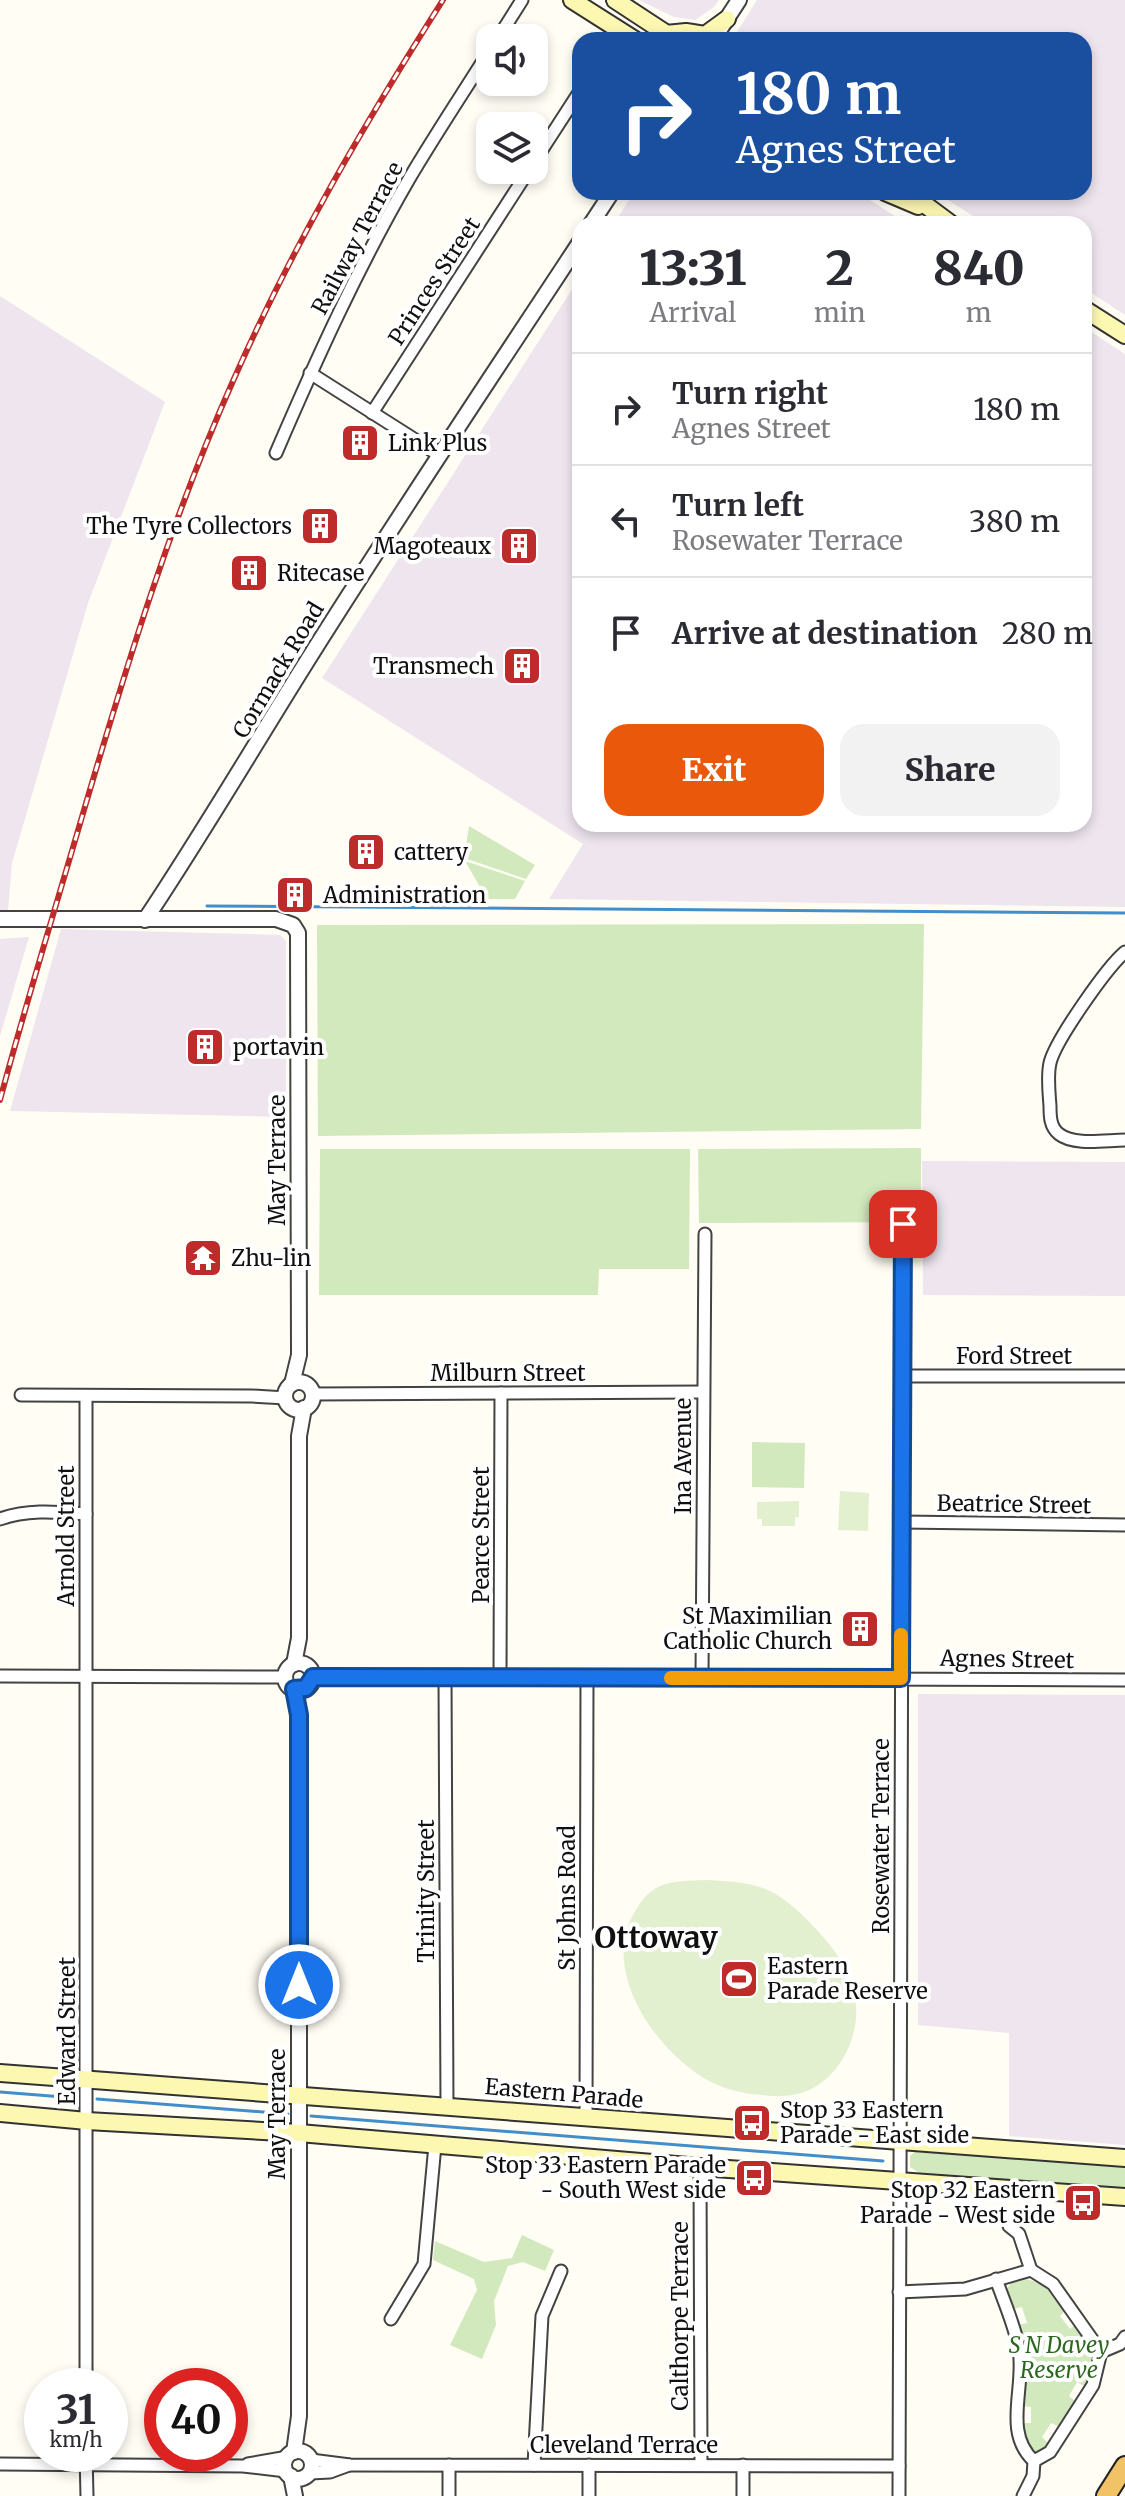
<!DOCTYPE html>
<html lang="en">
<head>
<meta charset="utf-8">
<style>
  :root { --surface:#fff; --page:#f2f2f3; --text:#2b2b33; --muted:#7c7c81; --line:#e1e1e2; --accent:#ea580c }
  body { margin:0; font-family:Merriweather,serif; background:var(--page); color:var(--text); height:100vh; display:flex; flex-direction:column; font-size:30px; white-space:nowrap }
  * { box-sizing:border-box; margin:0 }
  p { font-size:26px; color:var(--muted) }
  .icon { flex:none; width:44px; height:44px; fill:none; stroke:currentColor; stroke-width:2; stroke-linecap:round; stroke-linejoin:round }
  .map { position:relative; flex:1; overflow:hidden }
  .drawer { position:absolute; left:572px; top:216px; width:520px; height:616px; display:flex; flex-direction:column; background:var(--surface); border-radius:24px; box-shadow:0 4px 12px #0003 }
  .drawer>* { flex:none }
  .banner { position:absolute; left:572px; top:32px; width:520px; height:168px; border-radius:24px; box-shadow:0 4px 12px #0003; background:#1a4fa0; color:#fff; overflow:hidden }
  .fabs { position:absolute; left:476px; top:24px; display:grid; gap:16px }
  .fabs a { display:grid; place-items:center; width:72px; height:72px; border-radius:16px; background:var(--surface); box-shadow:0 4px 12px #0003; font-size:40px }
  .speed { position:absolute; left:24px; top:2368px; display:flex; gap:16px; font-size:40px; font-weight:700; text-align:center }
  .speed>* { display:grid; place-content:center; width:104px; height:104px; border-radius:50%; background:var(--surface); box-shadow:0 4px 12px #0003; line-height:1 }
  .speed small { font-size:20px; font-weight:400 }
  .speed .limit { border:12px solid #d22; background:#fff; color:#111 }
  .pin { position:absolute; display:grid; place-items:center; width:68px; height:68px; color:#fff; margin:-34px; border-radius:16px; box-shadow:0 4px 12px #0006 }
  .me { position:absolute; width:88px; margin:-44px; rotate:0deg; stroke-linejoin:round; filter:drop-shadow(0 0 6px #0008) }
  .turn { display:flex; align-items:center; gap:28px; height:168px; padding:0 32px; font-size:36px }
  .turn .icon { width:104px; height:104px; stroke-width:2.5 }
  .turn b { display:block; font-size:56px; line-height:68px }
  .eta { display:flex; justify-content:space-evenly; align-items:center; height:136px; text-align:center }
  .eta b { font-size:48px; font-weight:800; line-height:56px }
  .primary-button { display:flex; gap:16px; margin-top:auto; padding:16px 32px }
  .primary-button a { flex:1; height:92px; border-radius:24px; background:var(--accent); color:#fff; font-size:32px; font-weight:800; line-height:92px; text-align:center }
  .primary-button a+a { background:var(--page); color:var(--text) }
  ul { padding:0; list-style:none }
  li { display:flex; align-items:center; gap:24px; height:112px; padding:0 32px; border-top:2px solid var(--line) }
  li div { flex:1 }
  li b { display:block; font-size:30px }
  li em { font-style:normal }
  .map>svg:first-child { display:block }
  .industrial { fill:#eee5ee }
  .green { fill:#d2e9bd }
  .pitch { fill:#e3f0cf }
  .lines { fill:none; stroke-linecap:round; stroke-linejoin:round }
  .stream { stroke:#428eca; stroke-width:3 }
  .minor-casing { stroke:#434343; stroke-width:15 }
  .tertiary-casing { stroke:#434343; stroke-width:18 }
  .secondary-casing { stroke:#323232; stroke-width:20 }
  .trunk-casing { stroke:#212121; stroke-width:22 }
  .minor { stroke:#fff; stroke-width:11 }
  .tertiary { stroke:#fff; stroke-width:14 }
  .secondary { stroke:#fcf7b1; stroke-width:16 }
  .trunk { stroke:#f2c267; stroke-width:18 }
  .rail-casing { stroke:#be2b2b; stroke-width:6 }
  .rail { stroke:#fff; stroke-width:3; stroke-dasharray:9; stroke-linecap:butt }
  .route-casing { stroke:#114b97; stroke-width:20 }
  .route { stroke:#1a73e8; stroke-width:14 }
  .slow { stroke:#f59e0b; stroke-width:14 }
  .labels { text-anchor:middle; stroke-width:8; stroke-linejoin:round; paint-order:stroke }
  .street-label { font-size:22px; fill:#101010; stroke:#fff }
  .poi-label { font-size:22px; fill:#101010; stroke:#fff; text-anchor:start }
  .park-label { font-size:22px; font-style:italic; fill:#2c6721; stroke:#fff }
  .district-label { font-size:30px; font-weight:bold; fill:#101010; stroke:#fff }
</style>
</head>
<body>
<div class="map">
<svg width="1125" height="2496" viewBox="0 0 1125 2496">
  <rect width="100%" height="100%" fill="#fffdf4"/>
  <g class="industrial">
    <polygon points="639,0 719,0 714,7 695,20 674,17"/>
    <polygon points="757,0 1125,0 1125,315 1084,288 1084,224 985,224 936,192 1084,192 1084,40 732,40"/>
    <polygon points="634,192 857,192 898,218 901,215 917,224 614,224"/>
    <polygon points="580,277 580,824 1084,824 1084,327 1125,354 1125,907 549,899 583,844 322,678"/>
    <polygon points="0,296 165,402 88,603 12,863 8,911 0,911"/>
    <polygon points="61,929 280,935 286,941 286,1117 10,1111"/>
    <polygon points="29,937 0,1036 0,939"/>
    <polygon points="922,1161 1125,1162 1125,1296 923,1295"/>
    <polygon points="918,1694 1125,1695 1125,2145 1009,2136 1009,2033 918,2025"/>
  </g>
  <g class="green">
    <polygon points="469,826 535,865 526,879 464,858"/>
    <polygon points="465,861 525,881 515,899 480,899 480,887"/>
    <polygon points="924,924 921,1129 318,1136 317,925"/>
    <polygon points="921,1148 921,1222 699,1223 698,1149"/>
    <polygon points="320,1149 690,1149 689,1269 599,1269 598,1295 319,1295"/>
    <polygon points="752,1442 805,1443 804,1488 752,1487"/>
    <polygon points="917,2150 1125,2166 1125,2190 921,2174 910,2167 910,2156"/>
    <polygon points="522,2235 554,2250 545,2271 523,2262 508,2266 494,2301 496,2325 482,2359 450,2345 477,2290 474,2279 433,2260 435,2241 484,2262 512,2258"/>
    <path d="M1020 2278C1043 2281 1052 2292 1066 2310L1060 2316 1070 2329 1077 2324C1092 2344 1100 2363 1086 2387L1077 2382 1069 2396 1076 2402 1060 2427 1051 2423 1042 2437 1049 2444 1046 2449 1035 2455 1029 2451 1020 2423H1031V2407L1022 2406 1026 2357 1017 2325 1027 2323 1022 2307 1013 2309 1007 2289 1013 2279Z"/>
  </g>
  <g class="pitch">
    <polygon points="840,1491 869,1493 868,1531 838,1530"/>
    <polygon points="799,1501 799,1517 795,1518 795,1526 762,1526 762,1519 757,1519 757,1502"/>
    <path d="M705 1880C727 1881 751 1882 770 1891 786 1899 801 1913 813 1926 851 1964 872 2010 842 2060 829 2081 809 2095 783 2096 755 2096 726 2092 702 2077 653 2046 601 1970 634 1913 640 1903 646 1893 658 1887 672 1880 690 1881 705 1880Z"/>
  </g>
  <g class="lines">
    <g class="stream">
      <polyline points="207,906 1125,913"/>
      <polyline points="0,2092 76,2098"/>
      <polyline points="97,2099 288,2114"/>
      <polyline points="311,2116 883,2161"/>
    </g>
    <g class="minor-casing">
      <g id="minor">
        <polyline points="498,38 522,0"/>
        <polyline points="534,162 580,91"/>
        <polyline points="310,373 439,455"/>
        <polyline points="372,413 529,170"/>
        <path d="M276 453C316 360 358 267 409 179 435 135 463 93 490 50"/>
        <path d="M1125 952C1107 967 1055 1041 1050 1063 1047 1076 1049 1092 1050 1106 1050 1116 1050 1127 1059 1134 1074 1146 1106 1140 1125 1140"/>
        <polyline points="902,1376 1125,1376"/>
        <polyline points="313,1394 703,1392"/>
        <polyline points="21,1395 252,1396 286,1398"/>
        <polyline points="86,1396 86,2386"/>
        <path d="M0 1519C28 1509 57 1512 86 1514"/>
        <polyline points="902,1522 1125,1525"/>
        <polyline points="0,1676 285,1677"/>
        <polyline points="313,1677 1125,1680"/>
        <polyline points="445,1677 447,2105"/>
        <polyline points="500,1677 501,1393"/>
        <polyline points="702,1678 705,1234"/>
        <polyline points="586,2118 587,1678"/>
        <polyline points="700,2167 701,2465"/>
        <polyline points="1009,2226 1019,2234 1031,2270"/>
        <path d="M996 2279C1004 2302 1015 2326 1019 2349 1026 2387 1002 2432 1034 2461"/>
        <polyline points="899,2292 965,2289 1031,2270 1053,2284 1101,2352"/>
        <polyline points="391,2319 424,2264 435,2145"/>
        <polyline points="86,2454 87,2496"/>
        <polyline points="311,2460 350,2465 899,2466"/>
        <polyline points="1034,2461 1050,2452 1093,2385 1101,2352 1120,2344 1125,2337"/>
        <polyline points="0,2464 243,2466 286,2471"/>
        <polyline points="248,2464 288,2457"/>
        <polyline points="449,2465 449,2496"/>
        <polyline points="534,2465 542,2316 561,2271"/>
        <polyline points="589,2465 589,2496"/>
        <polyline points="743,2465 743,2496"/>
        <polyline points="310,2473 330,2472 349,2465"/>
        <polyline points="899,2496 903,1224"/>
        <polyline points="1023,2496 1033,2476 1034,2461"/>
      </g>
    </g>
    <g class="tertiary-casing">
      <g id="tertiary">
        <polyline points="713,40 739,0"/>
        <polyline points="591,224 612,192"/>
        <polyline points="0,919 276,919 293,925 298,933 299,1355 292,1384"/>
        <path d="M145 920C199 839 248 756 299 674 390 528 486 385 580 242"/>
        <circle cx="299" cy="1396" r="14"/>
        <circle cx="299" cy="1677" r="14"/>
        <polyline points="294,1664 299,1638 299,1436 304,1408"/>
        <polyline points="294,1689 299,1715 299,2416 294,2452"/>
        <circle cx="298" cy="2465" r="14"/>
        <polyline points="291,2476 295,2496"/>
      </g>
    </g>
    <g class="secondary-casing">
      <g id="secondary">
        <polyline points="572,0 635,40"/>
        <polyline points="615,0 676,40"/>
        <polyline points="666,34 686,32 705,35 727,19"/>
        <polyline points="885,192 918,206"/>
        <polyline points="908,192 951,224"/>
        <polyline points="1084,309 1125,335"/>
        <polyline points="0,2073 1125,2158"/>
        <polyline points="0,2113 87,2121 299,2133 700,2167 1125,2197"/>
      </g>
    </g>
    <g class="trunk-casing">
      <polyline id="trunk" points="1106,2496 1125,2466"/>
    </g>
    <use href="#minor" class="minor"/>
    <use href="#tertiary" class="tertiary"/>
    <use href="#secondary" class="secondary"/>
    <use href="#trunk" class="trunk"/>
    <g class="rail-casing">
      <path id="rail" d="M0 1100C26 1003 56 906 84 810 127 664 171 520 233 381 292 247 365 123 443 0"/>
    </g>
    <use href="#rail" class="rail"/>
  </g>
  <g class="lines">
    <g class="route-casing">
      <polyline id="route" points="299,1985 299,1715 294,1689 306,1688 313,1677 901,1678 903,1224"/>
    </g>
    <use href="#route" class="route"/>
    <polyline class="slow" points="671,1678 901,1678 901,1635"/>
  </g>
  <defs>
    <g id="building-square" transform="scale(2)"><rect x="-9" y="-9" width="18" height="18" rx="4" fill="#be2b2b" stroke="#fff"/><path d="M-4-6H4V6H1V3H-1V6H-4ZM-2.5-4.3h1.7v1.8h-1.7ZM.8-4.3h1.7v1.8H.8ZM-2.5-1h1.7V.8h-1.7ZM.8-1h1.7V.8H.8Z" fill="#fff"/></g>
    <g id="temple-square" transform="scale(2)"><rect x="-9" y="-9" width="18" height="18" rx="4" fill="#be2b2b" stroke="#fff"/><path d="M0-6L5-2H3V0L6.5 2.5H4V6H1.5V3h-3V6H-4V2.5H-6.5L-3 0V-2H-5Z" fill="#fff"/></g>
    <g id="stadium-square" transform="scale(2)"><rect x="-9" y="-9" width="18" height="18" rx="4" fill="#be2b2b" stroke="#fff"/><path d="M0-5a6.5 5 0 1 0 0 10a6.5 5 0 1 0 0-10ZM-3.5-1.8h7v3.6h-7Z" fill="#fff"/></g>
    <g id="bus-square" transform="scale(2)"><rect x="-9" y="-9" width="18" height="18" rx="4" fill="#be2b2b" stroke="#fff"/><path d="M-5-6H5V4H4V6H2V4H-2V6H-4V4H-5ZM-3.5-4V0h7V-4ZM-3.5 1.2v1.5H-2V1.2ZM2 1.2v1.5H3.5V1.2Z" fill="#fff"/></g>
  </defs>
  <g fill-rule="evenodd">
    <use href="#building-square" x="360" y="443"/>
    <use href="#building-square" x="320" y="526"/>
    <use href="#building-square" x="519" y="546"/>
    <use href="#building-square" x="249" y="573"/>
    <use href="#building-square" x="522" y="666"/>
    <use href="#building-square" x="366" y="852"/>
    <use href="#building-square" x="295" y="895"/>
    <use href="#building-square" x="205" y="1047"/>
    <use href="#temple-square" x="203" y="1258"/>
    <use href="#building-square" x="860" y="1629"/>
    <use href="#stadium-square" x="739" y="1979"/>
    <use href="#bus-square" x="752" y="2123"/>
    <use href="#bus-square" x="754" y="2178"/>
    <use href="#bus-square" x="1083" y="2203"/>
  </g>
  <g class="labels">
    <g class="street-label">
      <text transform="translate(357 238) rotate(-62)" y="8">Railway Terrace</text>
      <text transform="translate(434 281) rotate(-57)" y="8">Princes Street</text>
      <text transform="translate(278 670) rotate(-59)" y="8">Cormack Road</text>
      <text transform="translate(277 1160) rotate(-90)" y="8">May Terrace</text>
      <text x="1014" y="1364">Ford Street</text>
      <text x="508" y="1381">Milburn Street</text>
      <text transform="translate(683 1456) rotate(-90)" y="8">Ina Avenue</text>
      <text transform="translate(1014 1504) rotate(1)" y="8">Beatrice Street</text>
      <text transform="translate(481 1535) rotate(-90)" y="8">Pearce Street</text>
      <text transform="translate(66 1536) rotate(-90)" y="8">Arnold Street</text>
      <text transform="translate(1007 1659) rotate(1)" y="8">Agnes Street</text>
      <text transform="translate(881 1836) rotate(-90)" y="8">Rosewater Terrace</text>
      <text transform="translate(426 1891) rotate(-90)" y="8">Trinity Street</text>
      <text transform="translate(567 1898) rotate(-90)" y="8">St Johns Road</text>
      <text transform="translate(67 2031) rotate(-90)" y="8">Edward Street</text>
      <text transform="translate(564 2093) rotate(5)" y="8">Eastern Parade</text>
      <text transform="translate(277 2114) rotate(-90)" y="8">May Terrace</text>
      <text transform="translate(680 2316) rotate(-90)" y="8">Calthorpe Terrace</text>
      <text x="624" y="2453">Cleveland Terrace</text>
    </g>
    <g class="poi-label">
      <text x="388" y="451">Link Plus</text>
      <text x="292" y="534" text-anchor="end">The Tyre Collectors</text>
      <text x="491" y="554" text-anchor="end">Magoteaux</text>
      <text x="277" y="581">Ritecase</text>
      <text x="494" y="674" text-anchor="end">Transmech</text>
      <text x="394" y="860">cattery</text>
      <text x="323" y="903">Administration</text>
      <text x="233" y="1055">portavin</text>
      <text x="231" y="1266">Zhu-lin</text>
      <text x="832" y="1624" text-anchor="end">St Maximilian<tspan x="832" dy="25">Catholic Church</tspan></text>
      <text x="767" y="1974">Eastern<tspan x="767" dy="25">Parade Reserve</tspan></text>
      <text x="780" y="2118">Stop 33 Eastern<tspan x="780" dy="25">Parade - East side</tspan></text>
      <text x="726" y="2173" text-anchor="end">Stop 33 Eastern Parade<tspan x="726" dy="25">- South West side</tspan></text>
      <text x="1055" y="2198" text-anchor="end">Stop 32 Eastern<tspan x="1055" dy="25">Parade - West side</tspan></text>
    </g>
    <g class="park-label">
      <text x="1059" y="2353">S N Davey<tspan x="1059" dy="25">Reserve</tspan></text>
    </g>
    <g class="district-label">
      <text x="656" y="1948">Ottoway</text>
    </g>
  </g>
</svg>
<div class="fabs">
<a><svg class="icon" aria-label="sound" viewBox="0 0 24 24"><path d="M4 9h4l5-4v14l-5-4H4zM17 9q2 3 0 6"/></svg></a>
<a><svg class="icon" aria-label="layers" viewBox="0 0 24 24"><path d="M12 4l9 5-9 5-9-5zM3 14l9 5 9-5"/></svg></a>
</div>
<div class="speed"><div>31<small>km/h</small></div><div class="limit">40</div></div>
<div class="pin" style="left:903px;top:1224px;background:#d93025"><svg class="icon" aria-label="arrive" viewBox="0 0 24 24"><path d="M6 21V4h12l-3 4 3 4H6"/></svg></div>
<svg class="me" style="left:299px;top:1985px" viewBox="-20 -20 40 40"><circle r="17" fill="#1a73e8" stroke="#fff" stroke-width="3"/><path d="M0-11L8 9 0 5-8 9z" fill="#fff"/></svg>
<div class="banner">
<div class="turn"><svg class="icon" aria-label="right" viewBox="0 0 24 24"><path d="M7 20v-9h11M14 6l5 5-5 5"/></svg><div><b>180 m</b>Agnes Street</div></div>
</div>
<section class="drawer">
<div class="eta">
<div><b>13:31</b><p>Arrival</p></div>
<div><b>2</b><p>min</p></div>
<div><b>840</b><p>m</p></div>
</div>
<ul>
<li><svg class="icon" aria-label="right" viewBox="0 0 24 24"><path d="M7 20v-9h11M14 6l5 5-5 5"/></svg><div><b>Turn right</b><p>Agnes Street</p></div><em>180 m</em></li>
<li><svg class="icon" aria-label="left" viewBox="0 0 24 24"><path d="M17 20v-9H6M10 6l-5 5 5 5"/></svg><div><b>Turn left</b><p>Rosewater Terrace</p></div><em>380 m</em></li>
<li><svg class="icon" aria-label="arrive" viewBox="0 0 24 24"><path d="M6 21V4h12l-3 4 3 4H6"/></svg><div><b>Arrive at destination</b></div><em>280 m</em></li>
</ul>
<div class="primary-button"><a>Exit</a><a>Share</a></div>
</section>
</div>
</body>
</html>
